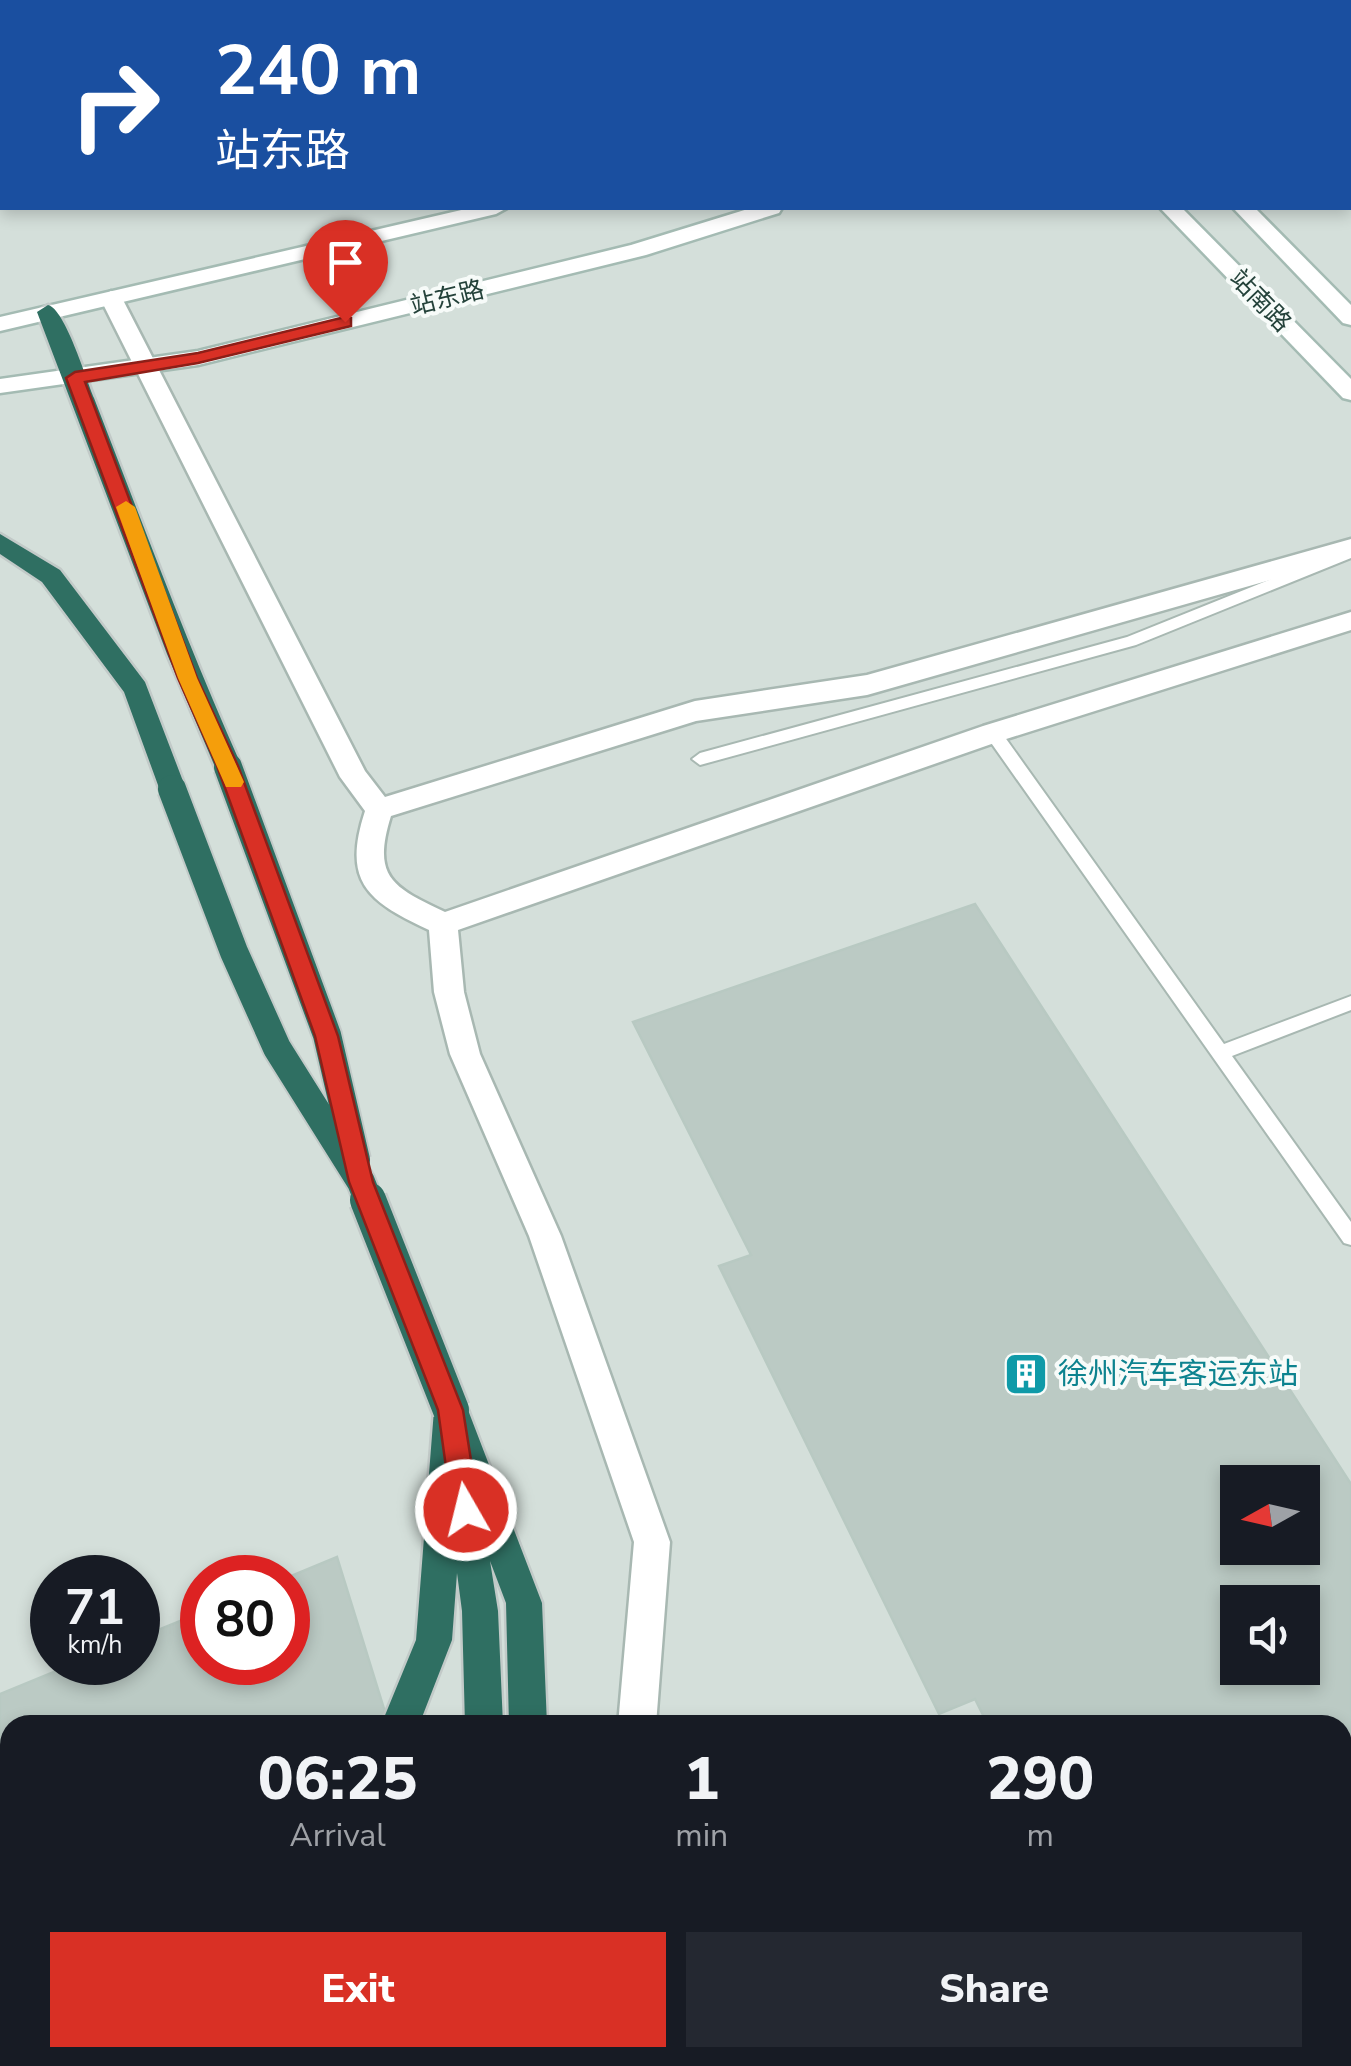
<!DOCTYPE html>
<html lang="en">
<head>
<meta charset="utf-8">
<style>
  :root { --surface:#171b24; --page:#242831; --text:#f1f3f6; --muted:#9ea1a6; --accent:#d93025 }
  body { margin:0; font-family:"Nunito Sans","Noto Sans SC",sans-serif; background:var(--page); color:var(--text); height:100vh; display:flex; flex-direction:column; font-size:38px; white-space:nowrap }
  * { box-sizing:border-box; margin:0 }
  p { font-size:32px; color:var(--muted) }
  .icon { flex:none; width:55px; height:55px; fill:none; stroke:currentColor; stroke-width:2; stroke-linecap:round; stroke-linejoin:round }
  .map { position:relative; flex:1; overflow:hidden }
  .drawer { position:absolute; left:0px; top:1715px; width:1352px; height:352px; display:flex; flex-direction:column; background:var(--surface); border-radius:30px 30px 0 0; box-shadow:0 5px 15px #0003 }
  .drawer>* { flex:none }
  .top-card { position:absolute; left:0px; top:0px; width:1352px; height:210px; box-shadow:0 5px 15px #0003; background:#1a4fa0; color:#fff; overflow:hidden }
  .needle { width:65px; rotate:262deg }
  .controls { position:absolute; left:1220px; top:1465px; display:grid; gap:20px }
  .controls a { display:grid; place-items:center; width:100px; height:100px; border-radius:0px; background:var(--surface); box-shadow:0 5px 15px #0003; font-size:50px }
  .speed { position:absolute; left:30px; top:1555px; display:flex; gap:20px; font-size:50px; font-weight:700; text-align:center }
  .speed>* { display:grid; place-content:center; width:130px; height:130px; border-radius:50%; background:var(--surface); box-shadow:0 5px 15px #0003; line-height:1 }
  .speed small { font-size:25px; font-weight:400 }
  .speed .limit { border:15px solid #d22; background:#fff; color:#111 }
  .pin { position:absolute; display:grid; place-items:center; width:85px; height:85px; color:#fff; margin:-102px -42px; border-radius:50% 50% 50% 0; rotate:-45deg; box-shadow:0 0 10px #0007 }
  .pin .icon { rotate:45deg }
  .me { position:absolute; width:110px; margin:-55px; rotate:352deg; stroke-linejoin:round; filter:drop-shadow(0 0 8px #0008) }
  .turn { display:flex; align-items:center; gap:35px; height:210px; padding:0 50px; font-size:45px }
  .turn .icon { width:130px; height:130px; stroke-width:2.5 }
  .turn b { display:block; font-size:70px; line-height:85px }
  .eta { display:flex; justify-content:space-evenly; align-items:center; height:170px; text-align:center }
  .eta b { font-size:60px; font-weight:800; line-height:70px }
  .primary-button { display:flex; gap:20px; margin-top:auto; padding:20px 50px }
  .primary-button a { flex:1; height:115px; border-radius:0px; background:var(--accent); color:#fff; font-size:40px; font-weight:800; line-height:115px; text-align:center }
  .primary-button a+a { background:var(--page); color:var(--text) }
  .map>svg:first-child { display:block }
  .built { fill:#d4dfda; fill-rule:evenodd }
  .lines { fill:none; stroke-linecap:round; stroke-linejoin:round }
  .stream { fill:#8ec9d4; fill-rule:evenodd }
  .building { fill:#bbcac4; stroke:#b8c9c2; stroke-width:2.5; fill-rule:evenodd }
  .lane-casing { stroke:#a8b8b2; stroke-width:4 }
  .street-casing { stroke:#a8b8b2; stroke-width:5 }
  .secondary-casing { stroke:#a4bbb3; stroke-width:5 }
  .highway-casing { stroke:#c2cac8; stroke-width:5 }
  .lane { fill:#fff; fill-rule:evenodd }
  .street { fill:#fff; fill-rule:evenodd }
  .secondary { fill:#fff; fill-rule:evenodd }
  .highway { fill:#2f6f62; fill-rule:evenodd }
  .highway-bridge-far1-casing { stroke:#c2cac8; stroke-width:32; stroke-linecap:butt }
  .highway-bridge-casing { stroke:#c2cac8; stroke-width:41; stroke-linecap:butt }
  .highway-bridge-far1 { stroke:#2f6f62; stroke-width:28 }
  .highway-bridge { stroke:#2f6f62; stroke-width:36 }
  .route { fill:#d93025; stroke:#8d1f18; stroke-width:2.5 }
  .slow { fill:#f59e0b }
  .labels { text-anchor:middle; stroke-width:8; stroke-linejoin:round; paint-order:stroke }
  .far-street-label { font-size:25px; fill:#24423a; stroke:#f7fbf9 }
  .culture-label { font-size:30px; fill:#0d838f; stroke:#f7fbf9; text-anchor:start }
</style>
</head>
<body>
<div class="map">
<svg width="1351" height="2066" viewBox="0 0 1351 2066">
  <rect width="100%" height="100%" fill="#e6efeb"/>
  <path class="built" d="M0 0H1351V2066H0ZM2 2H1350V208H2ZM1238 1482H1302V1548H1238ZM52 1578H138V1662H52ZM202 1578H288V1662H202ZM1238 1602H1302V1668H1238ZM10 1725H1342V2058H10Z"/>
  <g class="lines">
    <polygon class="stream" points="230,0 243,0 244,2 233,2"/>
  </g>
  <g class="building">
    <path d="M975 904 1351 1484V1946L1342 1951V1725H988L975 1699 939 1714 719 1266 751 1255 633 1022ZM1238 1482H1302V1548H1238ZM1238 1602H1302V1668H1238Z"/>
    <polygon points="337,1557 389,1725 10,1725 10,2058 493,2058 496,2066 0,2066 0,1694 78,1662 138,1662 138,1638 202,1612 202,1662 288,1662 286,1578"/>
  </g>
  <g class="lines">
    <g class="lane-casing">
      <g id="lane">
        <polygon points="1351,547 1351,558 1136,645 700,765 692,759 700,753 1127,637"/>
        <polygon points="993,727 999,729 1224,1044 1351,996 1351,1010 1232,1056 1351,1222 1351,1245 1344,1243 987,737 985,733"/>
      </g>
    </g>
    <g class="street-casing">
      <g id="street">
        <path d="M111 291 122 298 365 771 385 797 695 701 867 675 1351 539V557L867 695 696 721 391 816C372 877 392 887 445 912L983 726 1351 612V630L1003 740 458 930 464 992 480 1054 561 1236 670 1542 656 1725H618L634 1542 529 1236 450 1054 434 992 429 930C367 901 342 882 365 811L340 777 100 298Z"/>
        <polygon points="10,2021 10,2058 19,2058 0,2065 0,2025"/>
      </g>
    </g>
    <g class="secondary-casing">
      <g id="secondary">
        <polygon points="1344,0 1351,0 1351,11 1350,2 1342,2"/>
        <rect x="1350" y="52" width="1" height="12"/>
        <polygon points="470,208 507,208 496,214 0,331 0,317"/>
        <polygon points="751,208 782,208 779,213 646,255 198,365 0,393 0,379 198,351 631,245"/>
        <polygon points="1160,208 1182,208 1351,379 1351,400 1343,398"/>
        <polygon points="1233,208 1255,208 1351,305 1351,325 1343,323"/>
      </g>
    </g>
    <g class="highway-casing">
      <g id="highway">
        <path d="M48 305C65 309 86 379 94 398 142 522 188 646 242 767L238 774H218L167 654 37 312Z"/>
        <polygon points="0,534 60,570 145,682 186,789 182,796 172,799 162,796 124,692 42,582 0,554"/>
        <polygon points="451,1394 463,1399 468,1410 542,1603 547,1725 509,1725 506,1603 490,1561 498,1611 503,1725 465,1725 462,1611 457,1573 452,1640 419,1725 381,1725 416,1640 434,1410 439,1399"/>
        <polygon points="10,1990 10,2030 0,2034 0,1994"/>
        <polygon points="95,2058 153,2058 150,2066 92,2066"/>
        <polygon points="276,2058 324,2058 321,2066 273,2066"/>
      </g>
    </g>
    <use href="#lane" class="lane"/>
    <use href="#street" class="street"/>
    <use href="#secondary" class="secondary"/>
    <use href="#highway" class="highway"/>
    <g class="highway-bridge-far1-casing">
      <g id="highway-bridge-far1">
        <polyline points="228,767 327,1035 356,1160"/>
        <polyline points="172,789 234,952 277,1048 361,1182 369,1202"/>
      </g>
    </g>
    <g class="highway-bridge-casing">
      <polyline id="highway-bridge" points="368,1200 451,1410"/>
    </g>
    <use href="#highway-bridge-far1" class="highway-bridge-far1"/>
    <use href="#highway-bridge" class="highway-bridge"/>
  </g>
  <polygon class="route" points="345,317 351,318 351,326 198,363 85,382 197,678 238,766 338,1036 373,1182 463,1410 479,1510 475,1519 466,1523 456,1519 452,1510 438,1410 349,1182 315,1036 217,766 178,678 66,378 75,372 198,353"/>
  <polygon class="slow" points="126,501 135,507 197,678 244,782 241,787 226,787 178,678 116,507"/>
  <defs>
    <g id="building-square" transform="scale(2.25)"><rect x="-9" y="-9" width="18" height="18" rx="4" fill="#0f9aa8" stroke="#f7fbf9"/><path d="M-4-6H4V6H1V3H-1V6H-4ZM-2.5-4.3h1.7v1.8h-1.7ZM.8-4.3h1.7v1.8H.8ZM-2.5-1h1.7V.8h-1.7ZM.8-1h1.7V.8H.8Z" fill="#fff"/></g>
  </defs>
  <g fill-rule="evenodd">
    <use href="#building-square" x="1026" y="1374"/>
  </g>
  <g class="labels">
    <g class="far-street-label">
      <text transform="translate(447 297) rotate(-14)" y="9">站东路</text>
      <text transform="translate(1261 300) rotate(46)" y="9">站南路</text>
    </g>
    <g class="culture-label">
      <text x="1058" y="1384">徐州汽车客运东站</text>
    </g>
  </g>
</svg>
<div class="controls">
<a><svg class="needle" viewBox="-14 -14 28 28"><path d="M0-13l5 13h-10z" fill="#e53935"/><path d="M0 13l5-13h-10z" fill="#9ea1a6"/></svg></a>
<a><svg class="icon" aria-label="sound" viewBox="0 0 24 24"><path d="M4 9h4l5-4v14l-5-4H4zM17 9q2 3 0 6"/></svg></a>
</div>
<div class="speed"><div>71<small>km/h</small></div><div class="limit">80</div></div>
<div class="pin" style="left:345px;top:322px;background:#d93025"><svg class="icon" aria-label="arrive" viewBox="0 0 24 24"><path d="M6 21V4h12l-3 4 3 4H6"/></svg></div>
<svg class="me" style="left:466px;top:1510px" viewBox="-20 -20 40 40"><circle r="17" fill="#d93025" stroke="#fff" stroke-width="3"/><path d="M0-11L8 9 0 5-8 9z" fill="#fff"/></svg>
<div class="top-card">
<div class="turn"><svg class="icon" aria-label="right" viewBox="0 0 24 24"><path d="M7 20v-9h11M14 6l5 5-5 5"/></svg><div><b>240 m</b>站东路</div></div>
</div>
<section class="drawer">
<div class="eta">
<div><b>06:25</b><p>Arrival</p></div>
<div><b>1</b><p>min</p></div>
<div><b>290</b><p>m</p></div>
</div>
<div class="primary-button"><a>Exit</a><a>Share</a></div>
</section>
</div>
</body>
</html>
